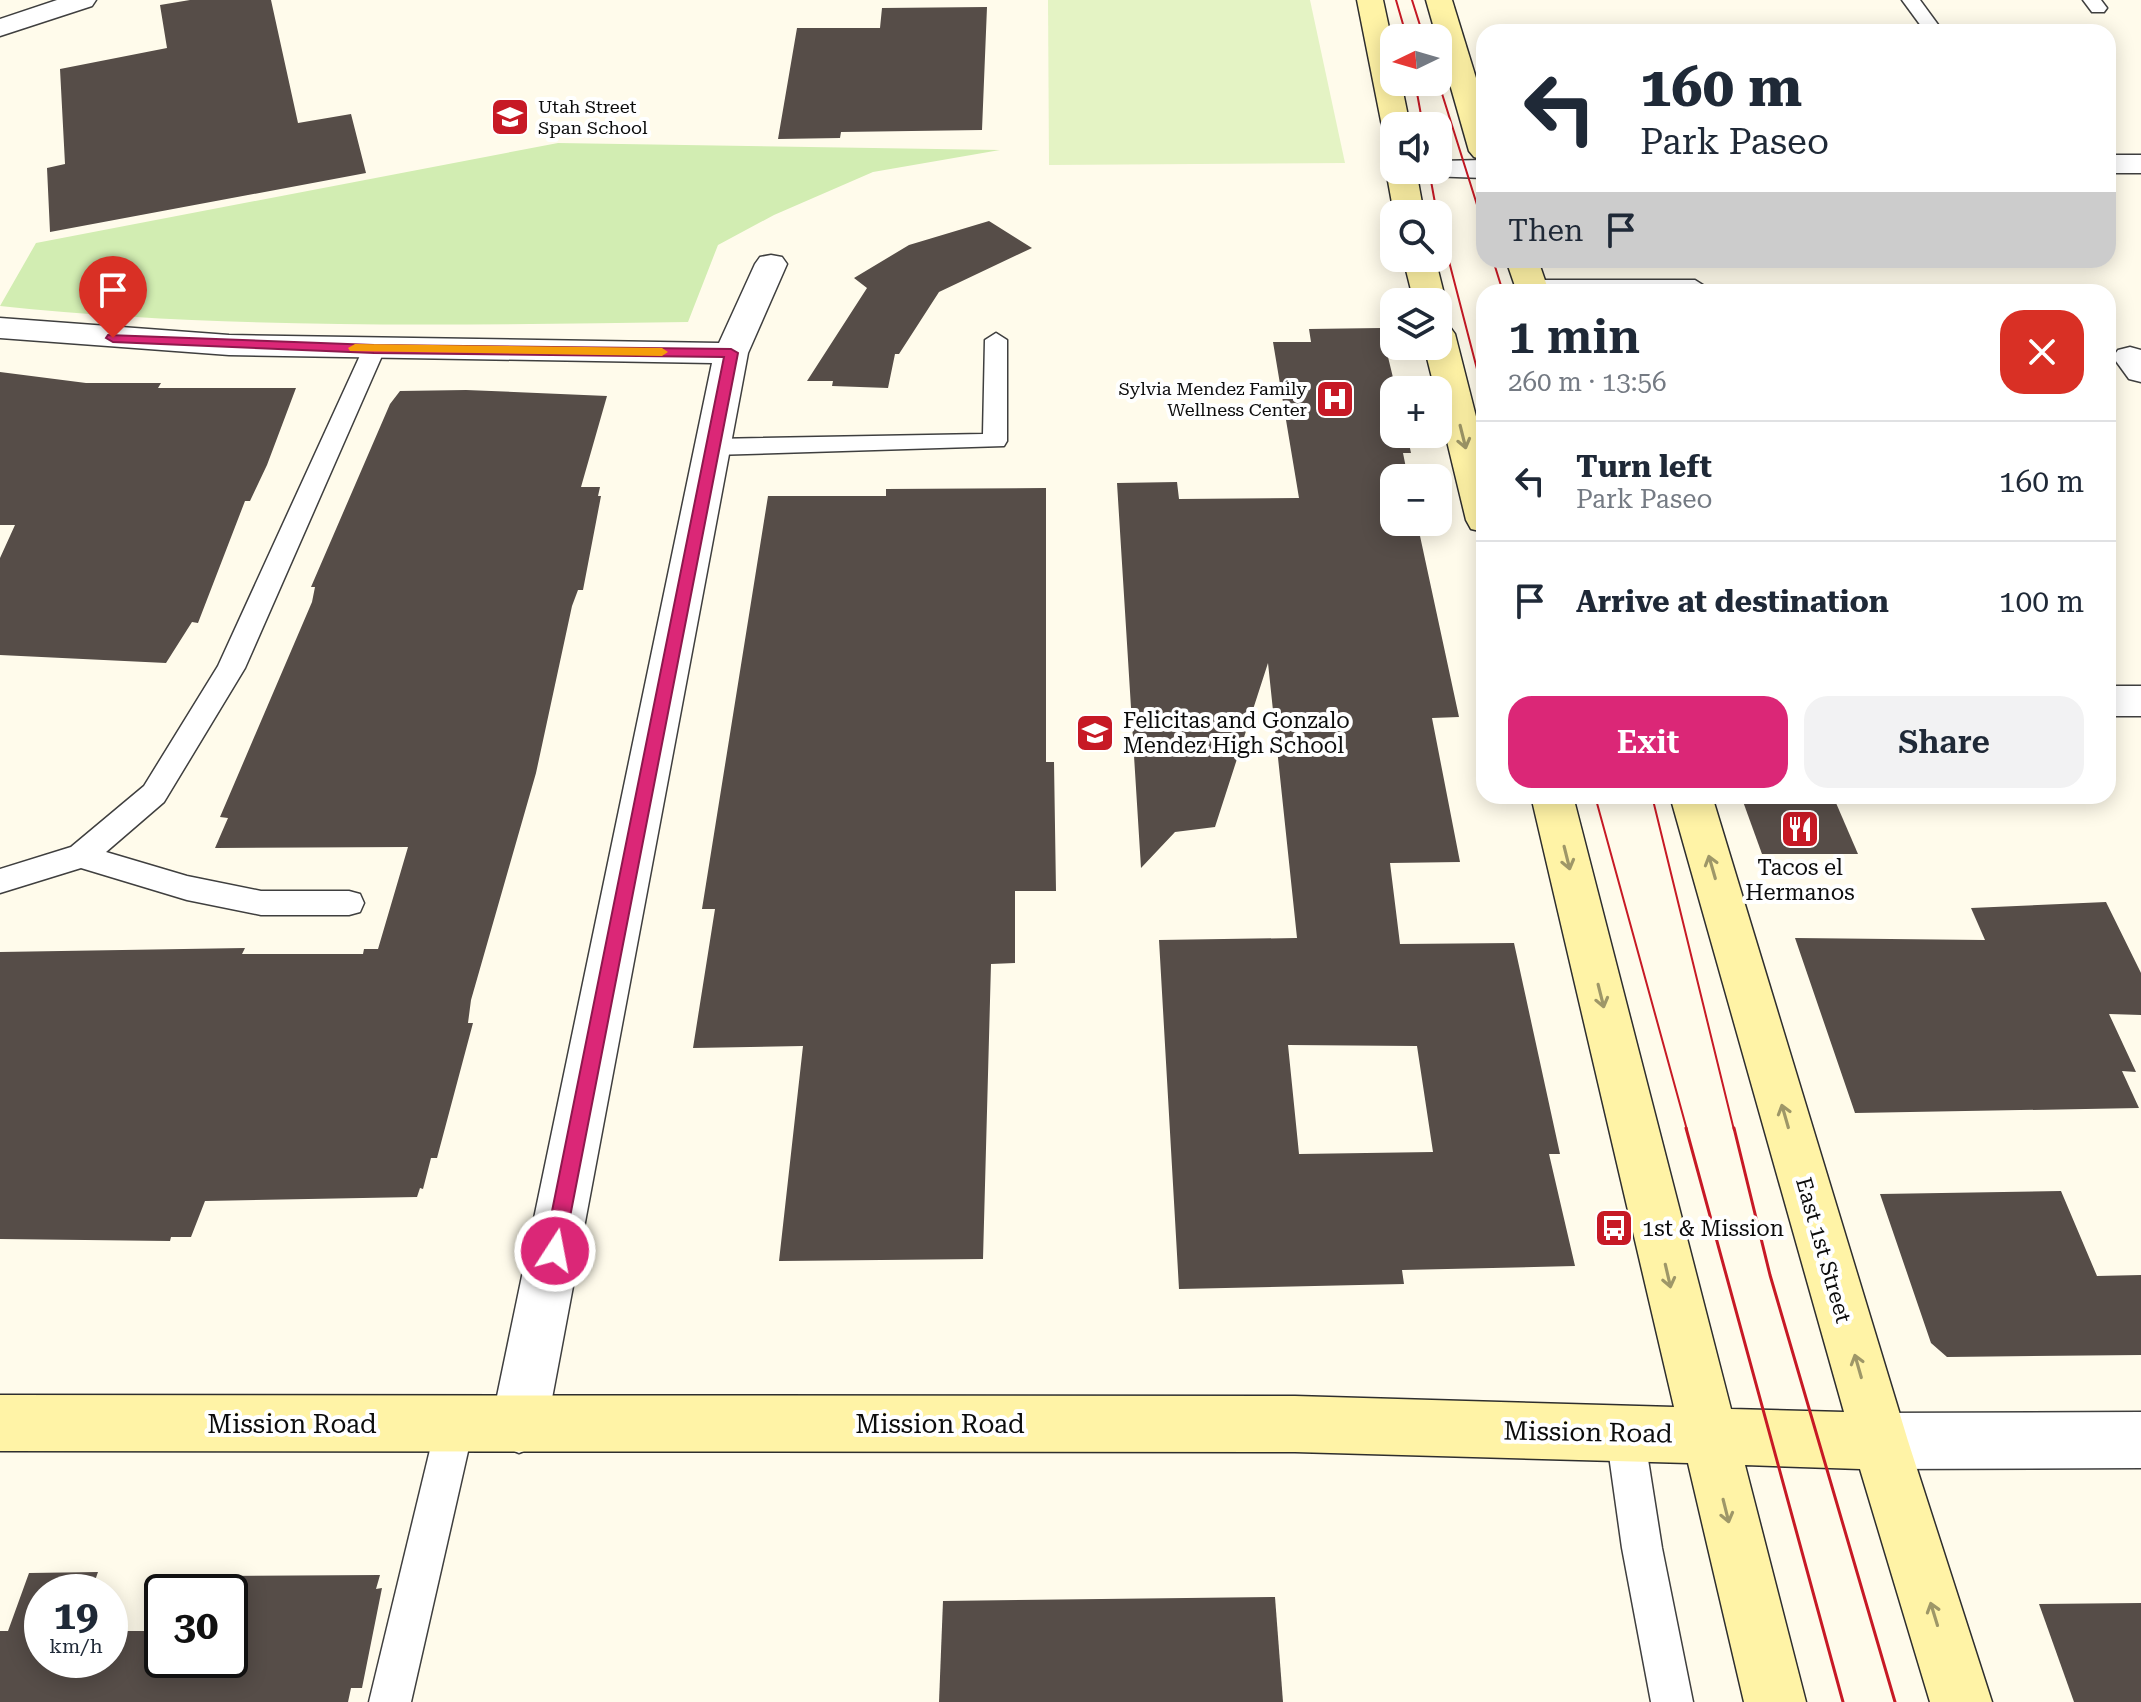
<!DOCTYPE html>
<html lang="en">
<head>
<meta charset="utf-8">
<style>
  :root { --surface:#fff; --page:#f2f2f3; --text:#1f2937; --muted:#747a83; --line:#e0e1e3; --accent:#db2777 }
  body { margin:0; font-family:"Roboto Serif",serif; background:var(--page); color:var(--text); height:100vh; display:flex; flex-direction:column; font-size:30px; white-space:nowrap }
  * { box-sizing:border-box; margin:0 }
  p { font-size:26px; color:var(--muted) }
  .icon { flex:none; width:44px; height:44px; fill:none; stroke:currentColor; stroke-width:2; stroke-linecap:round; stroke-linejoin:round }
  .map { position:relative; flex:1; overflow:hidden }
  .panel { position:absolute; left:1476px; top:284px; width:640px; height:520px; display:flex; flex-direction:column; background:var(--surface); border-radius:24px; box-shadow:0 4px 20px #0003 }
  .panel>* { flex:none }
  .banner { position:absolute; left:1476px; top:24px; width:640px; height:244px; border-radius:24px; box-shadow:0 4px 20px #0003; background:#fff; color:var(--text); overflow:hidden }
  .needle { width:52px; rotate:265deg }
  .controls { position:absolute; left:1380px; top:24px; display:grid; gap:16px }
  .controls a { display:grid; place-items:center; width:72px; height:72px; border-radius:16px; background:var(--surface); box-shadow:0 4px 20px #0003; font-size:40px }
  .speed { position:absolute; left:24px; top:1574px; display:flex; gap:16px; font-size:40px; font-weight:700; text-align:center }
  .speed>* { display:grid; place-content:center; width:104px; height:104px; border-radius:50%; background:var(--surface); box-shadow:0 4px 20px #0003; line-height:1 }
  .speed small { font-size:20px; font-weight:400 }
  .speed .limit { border:4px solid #111; border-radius:12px; background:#fff; color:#111 }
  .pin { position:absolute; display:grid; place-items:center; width:68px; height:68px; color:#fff; margin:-82px -34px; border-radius:50% 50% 50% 0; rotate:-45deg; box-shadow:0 0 8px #0007 }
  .pin .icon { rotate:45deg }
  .me { position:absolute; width:88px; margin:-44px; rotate:11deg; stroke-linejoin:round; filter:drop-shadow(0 0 6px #0008) }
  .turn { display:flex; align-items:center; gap:28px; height:168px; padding:0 32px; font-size:36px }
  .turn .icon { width:104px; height:104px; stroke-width:2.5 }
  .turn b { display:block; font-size:56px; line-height:68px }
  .then { display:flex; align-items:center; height:76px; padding:0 32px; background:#0003; gap:16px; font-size:30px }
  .round { display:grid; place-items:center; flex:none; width:84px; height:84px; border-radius:24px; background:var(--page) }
  .head { display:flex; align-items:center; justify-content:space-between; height:136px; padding:0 32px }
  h1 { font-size:48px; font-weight:600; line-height:60px }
  .cta { display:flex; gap:16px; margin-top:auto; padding:16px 32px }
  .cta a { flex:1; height:92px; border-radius:24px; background:var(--accent); color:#fff; font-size:32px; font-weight:600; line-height:92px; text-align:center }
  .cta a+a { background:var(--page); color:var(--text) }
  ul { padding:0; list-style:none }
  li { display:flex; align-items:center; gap:24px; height:120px; padding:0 32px; border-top:2px solid var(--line) }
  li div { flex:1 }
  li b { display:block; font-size:30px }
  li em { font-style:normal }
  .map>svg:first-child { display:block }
  .green { fill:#d2edb2 }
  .pitch { fill:#e4f3c4 }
  .building { fill:#564d48; fill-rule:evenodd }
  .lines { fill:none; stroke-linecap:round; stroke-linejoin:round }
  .service-casing { stroke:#3f3f3f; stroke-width:3 }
  .minor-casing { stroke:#3f3f3f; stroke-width:3 }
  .tertiary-casing { stroke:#3f3f3f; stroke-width:3 }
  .secondary-casing { stroke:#2e2e2e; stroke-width:3 }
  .service { fill:#fff; fill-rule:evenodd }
  .minor { fill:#fff; fill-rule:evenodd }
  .tertiary { fill:#fff; fill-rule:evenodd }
  .secondary { fill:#fff3a6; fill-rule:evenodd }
  .tram-far1 { stroke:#c71925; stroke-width:2 }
  .tram { stroke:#c71925; stroke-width:3 }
  .oneway { stroke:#9e9768 }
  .route { fill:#db2777; stroke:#8e194d; stroke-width:2 }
  .slow { fill:#f59e0b }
  .labels { text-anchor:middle; stroke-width:8; stroke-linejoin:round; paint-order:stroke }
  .far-poi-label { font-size:18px; fill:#0c0c0c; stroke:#fff; text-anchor:start }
  .poi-label { font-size:22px; fill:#0c0c0c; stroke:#fff; text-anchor:start }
  .street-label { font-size:22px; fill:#0c0c0c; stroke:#fff }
  .near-street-label { font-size:26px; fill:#0c0c0c; stroke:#fff }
</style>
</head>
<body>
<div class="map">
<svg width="2141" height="1702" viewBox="0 0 2141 1702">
  <rect width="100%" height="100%" fill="#fffbeb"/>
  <path class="green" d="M558 143 1000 150 873 172 774 215 718 245 688 322C459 325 228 330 0 306L36 243Z"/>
  <polygon class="pitch" points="1048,0 1310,0 1345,163 1049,165"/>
  <g class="building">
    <polygon points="190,0 271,0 298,123 351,114 366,173 50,232 47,168 65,164 60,69 167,48 160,5"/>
    <polygon points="987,7 982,130 841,132 840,138 778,139 797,28 880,28 882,8"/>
    <polygon points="989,221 1032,248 939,292 899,354 895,354 888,388 832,386 833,381 807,381 867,288 854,278 909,245"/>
    <path d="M1381 328 1396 390 1394 434H1407L1411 453H1403L1408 478H1394V522H1417L1459 717 1432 718 1460 862 1390 863 1400 944 1514 943 1560 1154H1549L1575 1266 1402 1270 1404 1284 1179 1289 1159 940 1297 938 1268 663 1215 827 1175 832 1141 868 1117 483 1177 482 1179 499 1299 498 1273 342H1311L1309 329ZM1288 1045 1417 1046 1433 1152 1299 1154Z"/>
    <polygon points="0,372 86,383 161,383 158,388 296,388 267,465 250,501 245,501 198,623 192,622 166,663 0,655 0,558 15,525 0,525"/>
    <polygon points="466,390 607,396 581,487 600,487 598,496 601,496 583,590 578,590 572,606 536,773 471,1000 468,1023 473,1023 437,1158 431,1158 423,1189 420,1188 417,1197 205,1201 191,1237 171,1237 170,1241 0,1239 0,952 245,948 242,954 363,954 364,949 378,949 408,847 215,848 228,818 220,817 312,602 315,587 311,587 390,404 400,391"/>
    <polygon points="1046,488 1046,762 1054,762 1056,891 1015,891 1015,963 991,964 983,1259 779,1261 803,1046 693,1048 715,909 702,909 768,496 886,496 886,489"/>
    <polygon points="1741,796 1833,796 1858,854 1762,854"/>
    <polygon points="2106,902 2141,973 2141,1015 2109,1014 2136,1072 2122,1071 2139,1108 1855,1113 1795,938 1985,940 1971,908"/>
    <polygon points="2061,1191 2097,1276 2141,1275 2141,1355 1947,1357 1931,1343 1880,1194"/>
    <polygon points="98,1572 91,1592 42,1592 42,1660 110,1660 110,1631 162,1631 162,1660 230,1660 230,1592 214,1592 219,1576 380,1575 376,1589 382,1588 362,1688 351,1688 348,1702 0,1702 0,1631 8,1631 29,1573"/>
    <polygon points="1275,1597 1283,1702 939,1702 943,1601"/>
    <polygon points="2141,1603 2141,1702 2074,1702 2039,1604"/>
  </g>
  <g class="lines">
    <g class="service-casing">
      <g id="service">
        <polygon points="1902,0 1920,0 1939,26 1936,30 1924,30"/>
        <polygon points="2083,0 2101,0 2107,8 2104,12 2092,12"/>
        <polygon points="1531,280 1695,280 1706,287 1701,292 1523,292 1520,287 1523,282"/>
        <polygon points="996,333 1007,340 1007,441 1004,446 713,455 701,447 713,439 983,434 985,340"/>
        <polygon points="374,342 385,349 245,668 164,802 106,852 187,876 261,891 349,891 360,894 364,903 360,912 349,915 261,915 187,900 81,868 0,893 0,869 71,847 144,786 218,666 363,349"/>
        <polygon points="455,1406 469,1412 474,1425 411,1702 369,1702 436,1425 441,1412"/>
        <polygon points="1625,1415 1639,1420 1644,1434 1662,1548 1693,1702 1651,1702 1622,1548 1606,1434 1611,1420"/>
      </g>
    </g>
    <g class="minor-casing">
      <g id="minor">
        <rect x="2108" y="155" width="33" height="18"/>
        <polygon points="1484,160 1484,178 1428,176 1423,170 1438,170 1438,161"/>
        <polygon points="771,255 782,257 787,264 748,353 547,1425 539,1445 519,1453 499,1445 491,1425 712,363 229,355 0,338 0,318 229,335 719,343 755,264 760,257"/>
        <polygon points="2130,347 2141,350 2141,382 2129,379 2113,357 2118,350"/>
        <rect x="2108" y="686" width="33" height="30"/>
      </g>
    </g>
    <g class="tertiary-casing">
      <g id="tertiary">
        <polygon points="57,0 96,0 92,6 0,36 0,19"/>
        <polygon points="2141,1412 2141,1468 1880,1469 1860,1461 1852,1441 1860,1421 1880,1413"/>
      </g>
    </g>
    <g class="secondary-casing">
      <g id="secondary">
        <polygon points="1357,0 1383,0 1394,51 1394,82 1401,82 1410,126 1394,126 1394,134 1382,126"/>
        <polygon points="1426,0 1452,0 1484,104 1484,160 1474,157 1469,151"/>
        <polygon points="1394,163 1394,170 1416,170 1424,214 1394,214 1386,170"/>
        <polygon points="1403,258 1435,258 1446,302 1441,309 1438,310 1438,302 1414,302"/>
        <polygon points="1506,260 1538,260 1549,292 1517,292"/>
        <polygon points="1438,324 1450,327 1455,334 1484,448 1484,532 1471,529 1466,520 1438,404 1438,390 1435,390 1424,346 1438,346"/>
        <polygon points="1531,796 1573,796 1731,1409 1844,1412 1670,796 1712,796 1908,1441 1992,1702 1930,1702 1860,1469 1745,1465 1806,1702 1744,1702 1688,1463 1295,1452 0,1451 0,1395 1295,1396 1674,1407"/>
      </g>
    </g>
    <use href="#service" class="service"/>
    <use href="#minor" class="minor"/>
    <use href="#tertiary" class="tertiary"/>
    <use href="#secondary" class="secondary"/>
    <g class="tram-far1">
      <polyline points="1396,0 1407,38"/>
      <polyline points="1412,0 1424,38"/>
      <polyline points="1438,81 1484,227"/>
      <polyline points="1415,82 1423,126"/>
      <polyline points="1429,170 1437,214"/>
      <polyline points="1438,219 1484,396"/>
      <polyline points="1493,260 1503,292"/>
      <polyline points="1595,796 1687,1130"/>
      <polyline points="1652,796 1734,1130"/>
    </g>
    <g class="tram">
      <polyline points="1686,1128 1843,1702"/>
      <polyline points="1734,1128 1770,1275 1895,1702"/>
    </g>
  </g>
  <defs><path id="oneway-shaft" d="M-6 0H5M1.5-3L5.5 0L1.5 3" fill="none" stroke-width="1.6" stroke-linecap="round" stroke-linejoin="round" transform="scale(2)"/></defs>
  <g class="oneway">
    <use href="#oneway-shaft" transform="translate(1463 437) rotate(76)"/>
    <use href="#oneway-shaft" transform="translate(1567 858) rotate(76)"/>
    <use href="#oneway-shaft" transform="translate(1712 867) rotate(-106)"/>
    <use href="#oneway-shaft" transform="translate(1601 996) rotate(76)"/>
    <use href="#oneway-shaft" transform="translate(1785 1116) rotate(-106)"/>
    <use href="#oneway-shaft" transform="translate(1668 1276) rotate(77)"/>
    <use href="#oneway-shaft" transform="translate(1858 1366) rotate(-106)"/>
    <use href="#oneway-shaft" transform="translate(1726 1511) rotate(76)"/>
    <use href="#oneway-shaft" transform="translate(1934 1614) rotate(-107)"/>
  </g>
  <polygon class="route" points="108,335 374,345 731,349 738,353 562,1258 555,1261 547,1258 544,1251 724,357 374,353 113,342 106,338"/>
  <polygon class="slow" points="355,344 662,348 668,352 662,356 350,351 348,348"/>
  <defs>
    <g id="school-square" transform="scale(2)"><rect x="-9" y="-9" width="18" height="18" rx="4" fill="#c71925" stroke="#fff"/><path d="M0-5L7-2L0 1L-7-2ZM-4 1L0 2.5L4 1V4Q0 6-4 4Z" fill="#fff"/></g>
    <g id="hospital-square" transform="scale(2)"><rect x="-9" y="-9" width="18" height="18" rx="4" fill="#c71925" stroke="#fff"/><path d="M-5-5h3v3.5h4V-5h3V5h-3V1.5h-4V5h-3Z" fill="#fff"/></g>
    <g id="restaurant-square" transform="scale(2)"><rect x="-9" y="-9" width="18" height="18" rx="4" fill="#c71925" stroke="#fff"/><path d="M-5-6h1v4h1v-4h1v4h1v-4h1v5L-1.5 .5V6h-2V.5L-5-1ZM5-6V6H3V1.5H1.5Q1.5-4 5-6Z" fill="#fff"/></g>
    <g id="bus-square" transform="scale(2)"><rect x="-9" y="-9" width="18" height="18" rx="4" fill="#c71925" stroke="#fff"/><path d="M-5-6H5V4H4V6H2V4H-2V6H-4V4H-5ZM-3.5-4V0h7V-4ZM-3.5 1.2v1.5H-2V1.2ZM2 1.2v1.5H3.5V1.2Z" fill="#fff"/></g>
  </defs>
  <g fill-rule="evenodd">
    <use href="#school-square" x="510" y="117"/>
    <use href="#hospital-square" x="1335" y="399"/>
    <use href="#school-square" x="1095" y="733"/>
    <use href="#restaurant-square" x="1800" y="829"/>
    <use href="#bus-square" x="1614" y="1228"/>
  </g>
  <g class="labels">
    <g class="far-poi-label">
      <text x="538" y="113">Utah Street<tspan x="538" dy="21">Span School</tspan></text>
      <text x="1307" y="395" text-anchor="end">Sylvia Mendez Family<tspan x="1307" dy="21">Wellness Center</tspan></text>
    </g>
    <g class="poi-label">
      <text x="1123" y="728">Felicitas and Gonzalo<tspan x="1123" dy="25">Mendez High School</tspan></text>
      <text x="1800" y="875" text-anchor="middle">Tacos el<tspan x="1800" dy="25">Hermanos</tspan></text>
      <text x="1642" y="1236">1st &amp; Mission</text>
    </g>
    <g class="street-label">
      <text transform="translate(1824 1250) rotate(74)" y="8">East 1st Street</text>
    </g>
    <g class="near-street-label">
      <text x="292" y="1433">Mission Road</text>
      <text x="940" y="1433">Mission Road</text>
      <text transform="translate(1588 1432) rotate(1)" y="9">Mission Road</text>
    </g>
  </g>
</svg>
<div class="controls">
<a><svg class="needle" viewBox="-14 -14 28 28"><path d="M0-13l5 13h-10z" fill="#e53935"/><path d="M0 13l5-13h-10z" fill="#747a83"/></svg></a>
<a><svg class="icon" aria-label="sound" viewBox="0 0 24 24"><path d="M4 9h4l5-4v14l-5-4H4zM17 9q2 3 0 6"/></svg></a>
<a><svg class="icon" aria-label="search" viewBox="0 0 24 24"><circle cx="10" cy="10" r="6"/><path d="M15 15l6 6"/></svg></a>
<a><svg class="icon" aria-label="layers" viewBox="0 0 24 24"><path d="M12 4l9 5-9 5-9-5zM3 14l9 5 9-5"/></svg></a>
<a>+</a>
<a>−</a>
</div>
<div class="speed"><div>19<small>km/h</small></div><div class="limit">30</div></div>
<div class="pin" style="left:113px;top:338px;background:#d93025"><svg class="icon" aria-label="arrive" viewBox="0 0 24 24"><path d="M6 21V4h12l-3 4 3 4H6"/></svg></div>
<svg class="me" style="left:555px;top:1251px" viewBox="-20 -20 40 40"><circle r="17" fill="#db2777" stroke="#fff" stroke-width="3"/><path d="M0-11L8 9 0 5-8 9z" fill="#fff"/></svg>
<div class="banner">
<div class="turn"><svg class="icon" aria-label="left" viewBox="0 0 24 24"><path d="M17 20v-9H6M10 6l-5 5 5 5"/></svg><div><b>160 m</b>Park Paseo</div></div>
<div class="then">Then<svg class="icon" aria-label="arrive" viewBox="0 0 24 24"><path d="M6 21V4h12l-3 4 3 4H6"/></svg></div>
</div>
<section class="panel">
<div class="head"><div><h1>1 min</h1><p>260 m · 13:56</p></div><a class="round" style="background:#d93025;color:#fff"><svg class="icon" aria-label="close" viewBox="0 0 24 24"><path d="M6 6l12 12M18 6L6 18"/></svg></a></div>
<ul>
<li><svg class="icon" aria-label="left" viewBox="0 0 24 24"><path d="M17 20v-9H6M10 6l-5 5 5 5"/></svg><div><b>Turn left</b><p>Park Paseo</p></div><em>160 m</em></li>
<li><svg class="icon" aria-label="arrive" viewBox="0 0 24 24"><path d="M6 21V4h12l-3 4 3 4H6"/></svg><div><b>Arrive at destination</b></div><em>100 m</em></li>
</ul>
<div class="cta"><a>Exit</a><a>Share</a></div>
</section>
</div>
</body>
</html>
